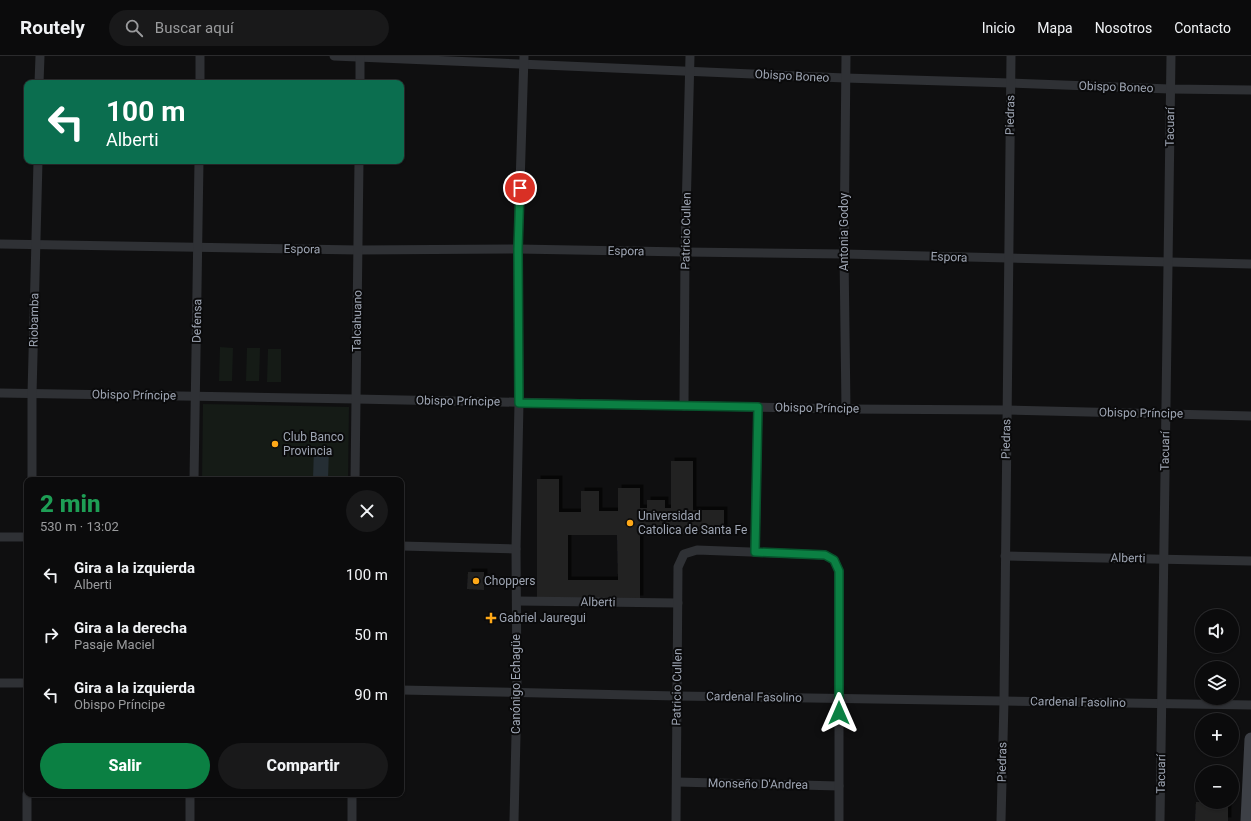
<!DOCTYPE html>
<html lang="es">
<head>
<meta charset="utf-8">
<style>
  :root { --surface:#0b0b0c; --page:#19191a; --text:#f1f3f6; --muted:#9a9b9d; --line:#2b2b2d; --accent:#0b8043 }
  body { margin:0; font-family:Roboto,sans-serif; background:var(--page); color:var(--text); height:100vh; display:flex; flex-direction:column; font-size:15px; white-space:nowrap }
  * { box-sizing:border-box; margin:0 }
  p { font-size:13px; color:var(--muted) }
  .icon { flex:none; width:22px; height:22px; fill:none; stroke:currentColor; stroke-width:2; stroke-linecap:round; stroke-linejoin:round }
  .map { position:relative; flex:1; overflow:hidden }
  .details { position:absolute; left:24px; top:421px; width:380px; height:320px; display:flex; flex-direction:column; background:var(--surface); border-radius:8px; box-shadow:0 1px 3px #0004,0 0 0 1px var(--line) }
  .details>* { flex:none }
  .banner { position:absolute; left:24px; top:24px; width:380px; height:84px; border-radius:8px; box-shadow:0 1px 3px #0004,0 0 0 1px var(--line); background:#0b6e4f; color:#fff; overflow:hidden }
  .fabs { position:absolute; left:1195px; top:553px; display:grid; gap:8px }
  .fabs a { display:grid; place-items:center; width:44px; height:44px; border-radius:50%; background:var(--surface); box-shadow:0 1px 3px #0004,0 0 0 1px var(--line); font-size:20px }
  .pin { position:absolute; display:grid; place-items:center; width:34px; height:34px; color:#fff; margin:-17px; border:2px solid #fff; border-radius:50%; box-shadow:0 1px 4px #0007 }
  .me { position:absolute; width:44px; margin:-22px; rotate:0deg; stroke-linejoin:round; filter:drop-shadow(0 0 3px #0008) }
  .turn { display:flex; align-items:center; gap:14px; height:84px; padding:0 16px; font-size:18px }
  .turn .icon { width:52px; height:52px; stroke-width:2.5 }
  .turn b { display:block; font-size:28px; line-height:34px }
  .round { display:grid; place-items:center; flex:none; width:42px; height:42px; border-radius:21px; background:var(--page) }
  .headline { display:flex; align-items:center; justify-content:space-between; height:68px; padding:0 16px }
  h1 { font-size:24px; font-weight:800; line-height:30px; color:#1e9e55 }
  .cta { display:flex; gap:8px; margin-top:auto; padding:8px 16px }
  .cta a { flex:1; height:46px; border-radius:24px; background:var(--accent); color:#fff; font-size:16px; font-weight:800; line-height:46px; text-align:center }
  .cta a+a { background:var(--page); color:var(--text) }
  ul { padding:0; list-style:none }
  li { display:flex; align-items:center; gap:12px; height:60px; padding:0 16px }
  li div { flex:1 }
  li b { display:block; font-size:15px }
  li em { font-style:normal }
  header { display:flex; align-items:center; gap:24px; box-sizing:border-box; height:56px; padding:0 20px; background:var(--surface); border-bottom:1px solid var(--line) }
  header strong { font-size:19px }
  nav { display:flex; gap:22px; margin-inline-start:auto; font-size:14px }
  .search { width:280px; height:36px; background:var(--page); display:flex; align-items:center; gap:10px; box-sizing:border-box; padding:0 14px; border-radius:22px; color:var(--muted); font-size:15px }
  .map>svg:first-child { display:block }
  .green { fill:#151b16 }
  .water { fill:#252e34 }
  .building { fill:#222224; fill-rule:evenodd; filter:url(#shadow) }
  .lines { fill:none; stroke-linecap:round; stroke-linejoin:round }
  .street { stroke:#2f3135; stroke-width:9 }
  .secondary { stroke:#3d4046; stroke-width:13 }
  .route-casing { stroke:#07532c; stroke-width:10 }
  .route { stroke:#0b8043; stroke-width:7 }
  .poi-dot { fill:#ffa918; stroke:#0a0a0b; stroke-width:1.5 }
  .labels { text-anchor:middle; stroke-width:4; stroke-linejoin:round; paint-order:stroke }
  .street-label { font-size:12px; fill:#9ea5b3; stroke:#0a0a0b }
  .poi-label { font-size:12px; fill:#9ea5b3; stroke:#0a0a0b; text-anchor:start }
</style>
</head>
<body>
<header>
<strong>Routely</strong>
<div class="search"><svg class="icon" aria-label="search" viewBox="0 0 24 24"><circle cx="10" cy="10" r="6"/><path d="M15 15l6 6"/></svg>Buscar aquí</div>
<nav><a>Inicio</a><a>Mapa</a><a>Nosotros</a><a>Contacto</a></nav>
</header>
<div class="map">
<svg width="1251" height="765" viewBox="0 0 1251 765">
  <defs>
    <filter id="shadow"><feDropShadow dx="3.5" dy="-3.5" stdDeviation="0" flood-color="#0009"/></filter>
  </defs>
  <rect width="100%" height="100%" fill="#0f0f10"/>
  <g class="green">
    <polygon points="220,291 233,292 232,325 219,325"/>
    <polygon points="247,292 260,292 259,325 246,325"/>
    <polygon points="268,293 281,293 281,326 267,326"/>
    <polygon points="203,348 349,351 348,424 202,424"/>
  </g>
  <polygon class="water" points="314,391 329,391 328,424 313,424"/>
  <g class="building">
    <path d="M671 405H693V454H724V478H640V543L537 544V423H559V456H581V435H599V455H618V432H640V452H647V444H665V452H671ZM568 479H617L618 524H568Z"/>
    <polygon points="468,516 484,516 484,534 467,533"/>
    <polygon points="1196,746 1228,746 1228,765 1195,765"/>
  </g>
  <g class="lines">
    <g class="street">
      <polyline points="334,0 845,22 1010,27 1170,33 1251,34"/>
      <polyline points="846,0 844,198 846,353"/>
      <polyline points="39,27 40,0"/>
      <polyline points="200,27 200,0"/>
      <polyline points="360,27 360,0"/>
      <polyline points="0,188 358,194 518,193 685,196 844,198 1251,208"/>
      <polyline points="0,337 356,343 846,353 1007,354 1251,360"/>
      <polyline points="684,350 685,196 690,0"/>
      <polyline points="32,424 32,338 38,105"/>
      <polyline points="194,424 199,105"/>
      <polyline points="355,424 359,105"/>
      <polyline points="0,481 27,481"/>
      <polyline points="401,490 516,493"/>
      <polyline points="755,496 758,351"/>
      <polyline points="1005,500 1251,505"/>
      <polyline points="517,545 678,547"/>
      <polyline points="0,627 27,627"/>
      <polyline points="401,634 677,640 1251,649"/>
      <polyline points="677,726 839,730"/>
      <polyline points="27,765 27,738"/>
      <polyline points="190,765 190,738"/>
      <polyline points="352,765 352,738"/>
      <polyline points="514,765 517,636 516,493 519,347 518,193 524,0"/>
      <polyline points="676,765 678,511 684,498 697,494 825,499 834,504 839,515 839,765"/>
      <polyline points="1001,765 1004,645 1011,0"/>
      <polyline points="1160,765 1171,0"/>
    </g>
    <polyline class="secondary" points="1247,765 1251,683"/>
  </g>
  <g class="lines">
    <g class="route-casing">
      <polyline id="route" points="520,132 518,193 519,347 758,351 755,496 825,499 834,504 839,515 839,657"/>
    </g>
    <use href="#route" class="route"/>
  </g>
  <g class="poi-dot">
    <circle cx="275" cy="388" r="4"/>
    <circle cx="630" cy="467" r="4"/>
    <circle cx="476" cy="525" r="4"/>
    <path d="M489 556h4v4h4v4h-4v4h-4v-4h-4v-4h4z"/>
  </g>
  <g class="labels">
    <g class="street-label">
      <text transform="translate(792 20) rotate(3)" y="4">Obispo Boneo</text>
      <text transform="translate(1116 31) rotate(2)" y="4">Obispo Boneo</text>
      <text transform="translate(1010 59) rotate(-89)" y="4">Piedras</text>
      <text transform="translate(1170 71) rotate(-89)" y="4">Tacuarí</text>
      <text transform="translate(686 175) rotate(-89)" y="4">Patricio Cullen</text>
      <text transform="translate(844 176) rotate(-90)" y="4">Antonia Godoy</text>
      <text transform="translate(302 193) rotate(1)" y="4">Espora</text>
      <text transform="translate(626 195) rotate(1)" y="4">Espora</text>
      <text transform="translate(949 201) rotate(2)" y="4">Espora</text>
      <text transform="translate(34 264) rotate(-89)" y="4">Riobamba</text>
      <text transform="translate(197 265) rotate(-89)" y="4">Defensa</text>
      <text transform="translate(357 265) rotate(-89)" y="4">Talcahuano</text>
      <text transform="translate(134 339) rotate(1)" y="4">Obispo Príncipe</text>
      <text transform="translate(458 345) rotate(1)" y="4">Obispo Príncipe</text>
      <text transform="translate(817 352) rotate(1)" y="4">Obispo Príncipe</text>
      <text transform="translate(1141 357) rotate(1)" y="4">Obispo Príncipe</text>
      <text transform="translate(1006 383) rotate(-89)" y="4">Piedras</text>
      <text transform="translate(1165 395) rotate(-89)" y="4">Tacuarí</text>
      <text transform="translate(1128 502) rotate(1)" y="4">Alberti</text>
      <text transform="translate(598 546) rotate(1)" y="4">Alberti</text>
      <text transform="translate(516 628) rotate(-90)" y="4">Canónigo Echagüe</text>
      <text transform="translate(677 631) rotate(-89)" y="4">Patricio Cullen</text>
      <text transform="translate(754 641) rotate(1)" y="4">Cardenal Fasolino</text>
      <text transform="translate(1078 646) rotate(1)" y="4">Cardenal Fasolino</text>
      <text transform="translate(1002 706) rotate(-89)" y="4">Piedras</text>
      <text transform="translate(1161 718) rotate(-89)" y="4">Tacuarí</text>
      <text transform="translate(758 728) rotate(1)" y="4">Monseño D'Andrea</text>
    </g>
    <g class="poi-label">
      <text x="283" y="385">Club Banco<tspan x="283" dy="14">Provincia</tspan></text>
      <text x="638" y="464">Universidad<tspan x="638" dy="14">Catolica de Santa Fe</tspan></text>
      <text x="484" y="529">Choppers</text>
      <text x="499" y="566">Gabriel Jauregui</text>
    </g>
  </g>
</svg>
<div class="fabs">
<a><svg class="icon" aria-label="sound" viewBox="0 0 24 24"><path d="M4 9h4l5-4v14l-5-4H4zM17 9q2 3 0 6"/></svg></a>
<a><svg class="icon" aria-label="layers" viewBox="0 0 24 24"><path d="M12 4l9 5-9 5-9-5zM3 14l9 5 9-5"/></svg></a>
<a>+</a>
<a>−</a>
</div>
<div class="pin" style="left:520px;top:132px;background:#d93025"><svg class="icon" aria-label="arrive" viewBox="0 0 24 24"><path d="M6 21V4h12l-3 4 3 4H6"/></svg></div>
<svg class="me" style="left:839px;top:657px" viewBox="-20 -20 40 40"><path d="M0-17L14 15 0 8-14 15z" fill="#0b8043" stroke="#fff" stroke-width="4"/></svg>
<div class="banner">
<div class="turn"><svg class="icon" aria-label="left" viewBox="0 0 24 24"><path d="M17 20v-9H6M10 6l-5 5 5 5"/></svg><div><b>100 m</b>Alberti</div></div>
</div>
<section class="details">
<div class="headline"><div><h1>2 min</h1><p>530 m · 13:02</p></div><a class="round"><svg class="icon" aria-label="close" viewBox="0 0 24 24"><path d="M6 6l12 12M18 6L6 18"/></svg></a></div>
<ul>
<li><svg class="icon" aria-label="left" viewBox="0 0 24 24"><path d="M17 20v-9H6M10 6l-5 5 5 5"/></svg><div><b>Gira a la izquierda</b><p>Alberti</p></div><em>100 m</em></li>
<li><svg class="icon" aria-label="right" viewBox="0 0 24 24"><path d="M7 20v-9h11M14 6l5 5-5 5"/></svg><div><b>Gira a la derecha</b><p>Pasaje Maciel</p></div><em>50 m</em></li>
<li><svg class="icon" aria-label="left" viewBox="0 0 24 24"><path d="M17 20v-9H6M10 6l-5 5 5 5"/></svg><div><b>Gira a la izquierda</b><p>Obispo Príncipe</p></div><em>90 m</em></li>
</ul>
<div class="cta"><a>Salir</a><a>Compartir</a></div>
</section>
</div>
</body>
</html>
